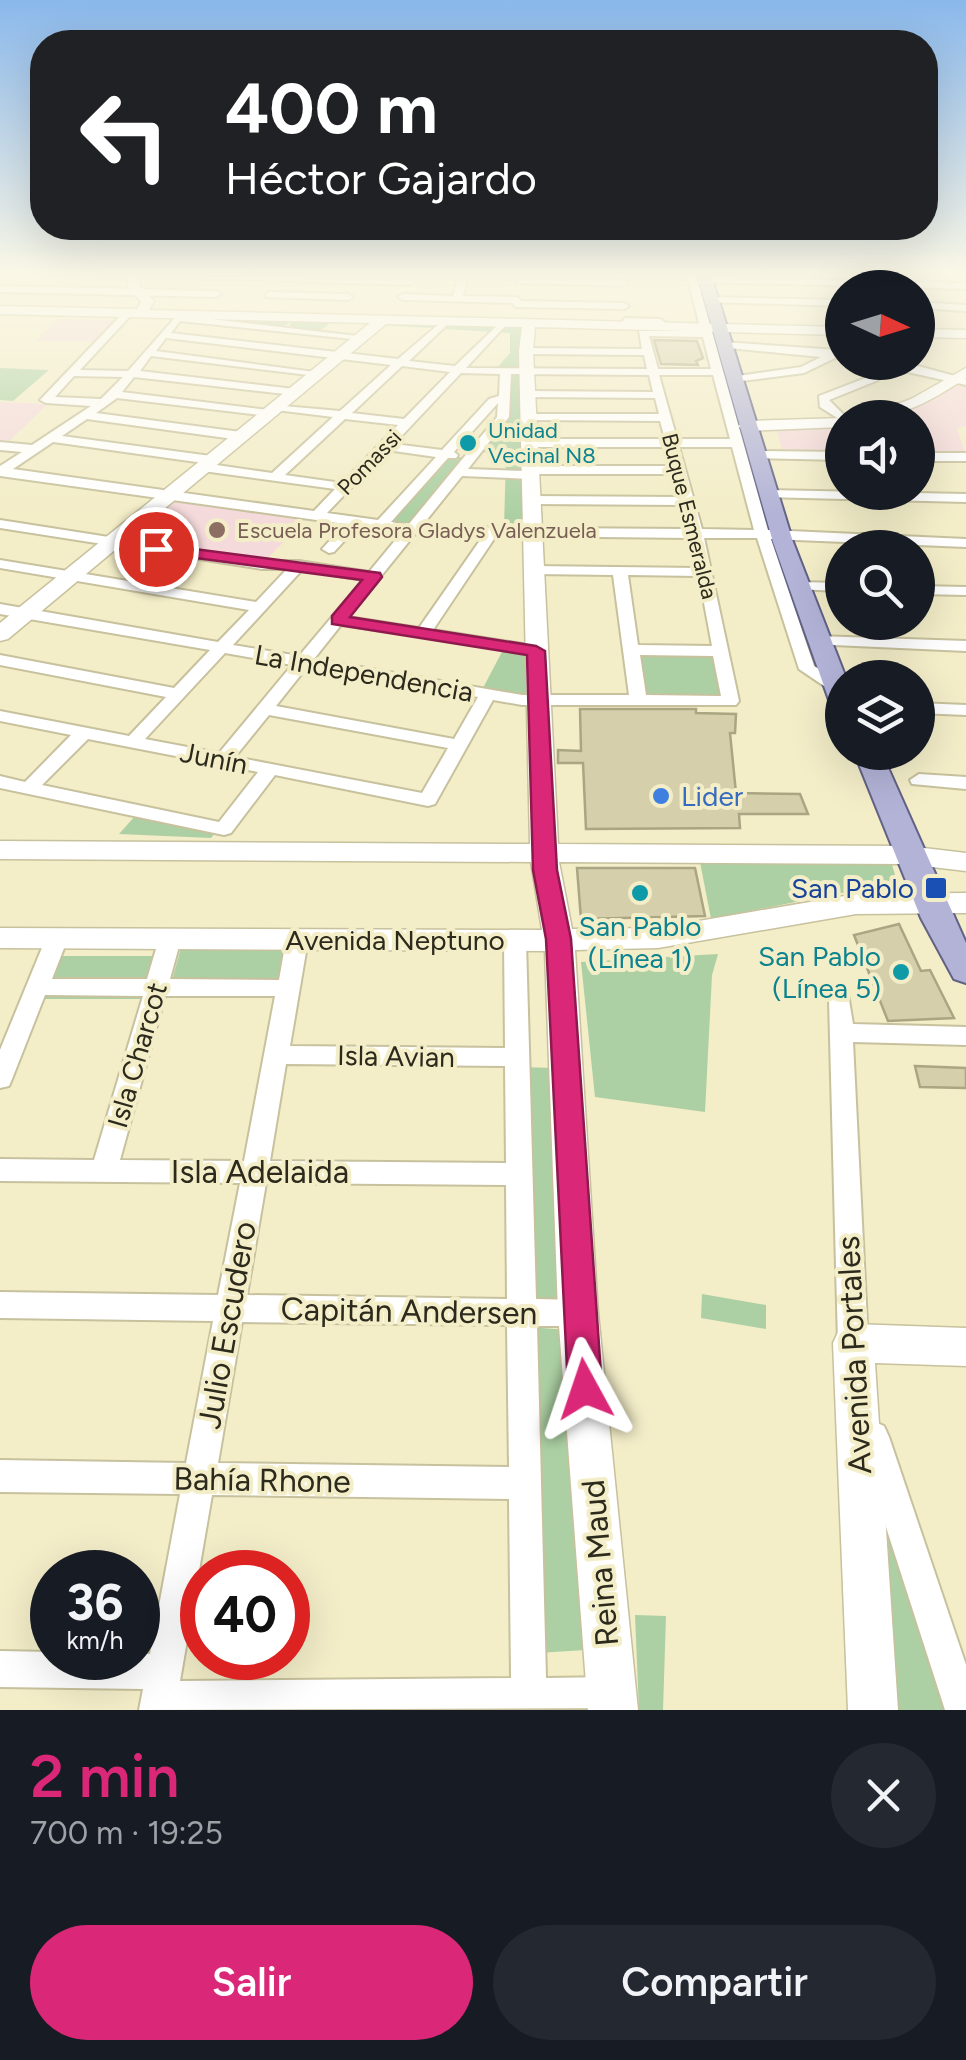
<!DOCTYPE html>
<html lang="es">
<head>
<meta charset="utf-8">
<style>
  :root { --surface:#171b24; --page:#242831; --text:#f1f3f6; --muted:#9ea1a6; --accent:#db2777 }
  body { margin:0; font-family:Figtree,sans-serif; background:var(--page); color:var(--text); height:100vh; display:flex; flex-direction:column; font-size:38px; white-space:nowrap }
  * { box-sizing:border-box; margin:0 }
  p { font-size:32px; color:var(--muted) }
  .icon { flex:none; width:55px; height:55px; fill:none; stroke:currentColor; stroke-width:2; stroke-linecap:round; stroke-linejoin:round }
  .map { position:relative; height:1710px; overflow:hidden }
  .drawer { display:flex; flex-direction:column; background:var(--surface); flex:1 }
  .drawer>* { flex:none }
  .banner { position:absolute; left:30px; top:30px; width:908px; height:210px; border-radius:40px; box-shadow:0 10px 40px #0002; background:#202124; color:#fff; overflow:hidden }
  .needle { width:65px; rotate:94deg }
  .buttons { position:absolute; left:825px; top:270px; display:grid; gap:20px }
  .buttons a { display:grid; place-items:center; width:110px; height:110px; border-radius:50%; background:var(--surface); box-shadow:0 10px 40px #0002; font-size:50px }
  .speed { position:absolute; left:30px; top:1550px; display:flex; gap:20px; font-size:50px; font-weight:700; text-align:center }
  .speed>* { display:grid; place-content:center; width:130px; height:130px; border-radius:50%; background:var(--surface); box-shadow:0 10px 40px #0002; line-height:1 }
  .speed small { font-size:25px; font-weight:400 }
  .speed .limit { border:15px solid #d22; background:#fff; color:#111 }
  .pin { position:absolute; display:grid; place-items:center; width:85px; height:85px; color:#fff; margin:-42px; border:5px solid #fff; border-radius:50%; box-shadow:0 2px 10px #0007 }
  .me { position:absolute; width:110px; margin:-55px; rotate:355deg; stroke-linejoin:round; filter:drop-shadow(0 0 8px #0008) }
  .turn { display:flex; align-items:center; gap:35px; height:210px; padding:0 30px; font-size:45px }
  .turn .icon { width:130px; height:130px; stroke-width:2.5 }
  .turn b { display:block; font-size:70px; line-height:85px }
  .round { display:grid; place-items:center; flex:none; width:105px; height:105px; border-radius:52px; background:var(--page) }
  .headline { display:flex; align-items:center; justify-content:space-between; height:170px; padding:0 30px }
  h1 { font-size:60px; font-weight:600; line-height:75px; color:var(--accent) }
  .action { display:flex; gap:20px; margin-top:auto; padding:20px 30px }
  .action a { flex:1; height:115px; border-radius:60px; background:var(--accent); color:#fff; font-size:40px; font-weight:600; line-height:115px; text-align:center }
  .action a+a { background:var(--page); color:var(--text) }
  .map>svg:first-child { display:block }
  .education { fill:#f5dadb }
  .green { fill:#acd0a3 }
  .building { fill:#d5d0ab; stroke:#aaa582; stroke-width:2.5 }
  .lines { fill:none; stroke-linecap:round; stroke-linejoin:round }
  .street-casing { stroke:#c7c19d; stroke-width:4 }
  .secondary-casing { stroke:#c7c19d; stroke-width:3 }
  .primary-casing { stroke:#626285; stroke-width:4 }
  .street { fill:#fff; fill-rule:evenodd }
  .secondary { fill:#fff; fill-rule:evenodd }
  .primary { fill:#b2b3d7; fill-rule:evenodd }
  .route { fill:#db2777; stroke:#8e194d; stroke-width:2.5 }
  .culture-dot { fill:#0f9aa8; stroke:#f3edc8; stroke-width:4 }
  .education-dot { fill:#8d6e63; stroke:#f3edc8; stroke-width:4 }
  .shop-dot { fill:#3f7fe0; stroke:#f3edc8; stroke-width:4 }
  .transit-dot { fill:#1a4fb4; stroke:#f3edc8; stroke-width:4 }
  .labels { text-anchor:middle; stroke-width:8; stroke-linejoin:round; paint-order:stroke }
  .far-culture-label { font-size:22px; fill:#0d838f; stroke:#f3edc8; text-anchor:start }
  .far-street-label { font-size:22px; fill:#2c2a1c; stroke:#f3edc8 }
  .far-education-label { font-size:22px; fill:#785e54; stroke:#f3edc8; text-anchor:start }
  .street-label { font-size:28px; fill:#2c2a1c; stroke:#f3edc8 }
  .shop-label { font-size:28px; fill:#366cbe; stroke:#f3edc8; text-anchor:start }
  .transit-label { font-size:28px; fill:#164399; stroke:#f3edc8; text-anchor:end }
  .culture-label { font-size:28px; fill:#0d838f; stroke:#f3edc8 }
  .near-street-label { font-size:32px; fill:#2c2a1c; stroke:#f3edc8 }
</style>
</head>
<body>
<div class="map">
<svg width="966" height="1710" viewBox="0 0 966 1710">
  <rect width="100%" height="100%" fill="#f3edc8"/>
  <g class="education">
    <polygon points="57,319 115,320 97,342 35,341"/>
    <polygon points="955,386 966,386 966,426 957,428 965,452 918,452 918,418 889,418"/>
    <polygon points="0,402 48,404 9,441 0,440"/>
    <polygon points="842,426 842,452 783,452 776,428"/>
    <polygon points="176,500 306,519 263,563 125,541"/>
  </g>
  <g class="green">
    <polygon points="183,316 524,324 527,527 504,528 506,454 482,452 510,415 509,374 496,369 510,353 510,333 332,322 319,331 287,328 293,321 281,328"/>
    <polygon points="0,368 49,370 13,401 0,400"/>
    <polygon points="447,455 466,458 410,527 387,524"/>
    <polygon points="504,648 529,652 529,695 483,688"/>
    <polygon points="641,654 717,654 725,697 646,696"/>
    <polygon points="136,815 215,833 211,838 119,834"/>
    <polygon points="891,861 899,889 840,893 711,919 700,862"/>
    <polygon points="181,948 284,949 276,991 169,991"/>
    <polygon points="718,954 712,975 705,1112 595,1097 581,962"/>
    <polygon points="54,956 157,956 145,999 38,999"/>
    <polygon points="520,1067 553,1068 563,1298 526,1299"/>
    <polygon points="702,1294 766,1305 766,1329 701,1318"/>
    <polygon points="527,1327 570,1330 586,1650 537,1653"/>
    <polygon points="888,1522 948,1710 890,1710 880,1540"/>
    <polygon points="635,1615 666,1616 663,1710 639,1710"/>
  </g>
  <g class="building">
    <polygon points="654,340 697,341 703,358 696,361 698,365 661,364"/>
    <polygon points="580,709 696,709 696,713 736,714 735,733 730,733 736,793 800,794 808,814 739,814 740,828 586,829 583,763 558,763 558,750 581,751"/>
    <polygon points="577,868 695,868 705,916 581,919"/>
    <polygon points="899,924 921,971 930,970 954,1018 888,1021 854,935"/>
    <polygon points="915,1066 966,1068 966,1088 920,1087"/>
  </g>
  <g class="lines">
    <g class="street-casing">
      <g id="street">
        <polygon points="96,275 409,279 414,282 409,285"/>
        <polygon points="459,275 468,275 463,296 517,297 521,301 624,303 629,306 624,309 516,307 512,303 403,300 398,297 403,294 453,296"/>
        <path d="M687 275H696L768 530 966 539V547L771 539 814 666 842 682V690H830L799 669 757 538H704L739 701 736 705H522L493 700 435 804 428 806 275 775 231 833 224 835 0 788V776L25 782 71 735 0 721V711L129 736 166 697 0 665V655L174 688 210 650 0 614V604L218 642 249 610 0 568V560L256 602 287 569H262L0 528V520L262 561H299L369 572 402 532 358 526 334 552 329 553 322 549 345 524 0 476V466L22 452 0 450V442L32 445 91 406 46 403 40 400 125 311 133 313 80 370 128 371 181 311 185 316 366 337 361 340 180 321 171 333 398 359 446 318 449 323 409 361 455 366 504 319 507 324 466 368 647 369 644 355 526 354 521 351 526 348 642 349 639 331H701ZM649 336 703 337 711 369H658ZM166 338 391 365 340 411 272 405V409L276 410 333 417 272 473 203 463 197 467 203 471 335 489 314 511 13 469 53 442 211 464 217 460 211 456 62 436 87 419 241 440 247 436 241 432 96 413 117 398 268 416 274 413 268 410 122 392 134 377 294 395 300 392 294 389 140 371 151 356 317 376 322 373 156 351ZM402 366 450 372 404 419 352 413ZM461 373 500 374 499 396 489 399 442 450 394 444ZM511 374 649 375 653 392 527 391 521 394 527 397 655 398 659 414H528L522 417 528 420 660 421 665 439H529L523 443 529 447H667L672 466H530L524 471 468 469 509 417ZM659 375H713L730 439H677ZM74 376 123 377 101 399 55 397ZM498 403 497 417 408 525 391 522 448 458H456L458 455 454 452ZM345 419 398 425 342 483 285 475ZM679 447H732L754 530 702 529ZM387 450 436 457 378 520 327 513ZM536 474H674L680 497 531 496 524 500 531 504 682 505 688 529 421 527 462 476 530 479ZM415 534 483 536 419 628 348 617ZM496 536 690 538 698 568 533 566 526 570 533 574 613 575 629 695H522L314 659 341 625 542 654V648L536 646 433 630ZM302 570 363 580 299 656 233 645ZM628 575 699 576 712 646 638 645ZM225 653 292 665 219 753 145 739ZM640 655 713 656 721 696 646 695ZM307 667 478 697 454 739 276 706ZM269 715 448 748 422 793 235 757ZM88 739 258 772 219 822 42 785Z"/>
        <polygon points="705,277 966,283 966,289 702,282"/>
        <polygon points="520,278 623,280 628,283 623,286 517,283"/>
        <polygon points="0,286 216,291 221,294 216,297 0,292"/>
        <polygon points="268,292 348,294 353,297 348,300 265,297"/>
        <polygon points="711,297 842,300 842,306 708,302"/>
        <polygon points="918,302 966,305 966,311 918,308"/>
        <polygon points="625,318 660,319 665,322 660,325 622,323"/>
        <polygon points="929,330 934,333 922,350 918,351 918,342"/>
        <polygon points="723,342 838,350 842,352 842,359 835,358 804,373 734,382 730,381 730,377 801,367 821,357 719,347"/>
        <polygon points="881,362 903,362 966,379 966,385 894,369 876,381 829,400 847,418 842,418 842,421 820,407 819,396 868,377 883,367"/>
        <polygon points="756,451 842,452 842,460 752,458 752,452"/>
        <rect x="918" y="453" width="48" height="8"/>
        <polygon points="768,490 966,494 966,502 763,497 761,494"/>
        <polygon points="798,582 842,583 842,591 793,589 793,583"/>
        <polygon points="918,586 966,587 966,595 918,594"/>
        <polygon points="817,636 966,641 966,651 811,644 811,638"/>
        <polygon points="918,703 966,705 966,715 918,713"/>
        <polygon points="919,774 966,777 966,789 912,784 910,780"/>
        <path d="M57 931 65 933 68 938 52 979H147L159 939 162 934H178L181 939 170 979 279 980 286 940 289 935H305L308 940 290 1046 505 1048 504 941 507 936H523L526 941 536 1299 578 1300 588 1304 592 1313 588 1322 578 1326H537L546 1678 612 1677 625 1682 630 1695 625 1708 139 1710 143 1689 0 1687V1651L52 1652V1658H138V1654H150L180 1494 0 1492V1460L186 1463 213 1321 0 1318V1292L218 1295 240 1183 0 1181V1159L94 1160 143 996 45 995 12 1079 9 1086 0 1088V1050L46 938 49 933ZM165 996H275L244 1161 120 1160ZM286 1064 505 1066 506 1163 270 1161ZM266 1183 506 1185 507 1299 247 1295ZM242 1322 507 1325 509 1467 218 1463ZM212 1495 509 1499 511 1678 180 1681Z"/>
        <polygon points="840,992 848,994 853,1024 966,1027 966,1045 853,1042 868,1343 863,1353 853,1357 843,1353 838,1343 829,1000 832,994"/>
        <polygon points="873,1421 884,1426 889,1437 966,1665 966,1710 945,1710 857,1437 862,1426"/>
      </g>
    </g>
    <g class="secondary-casing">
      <g id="secondary">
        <polygon points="128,275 140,275 140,286 154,301 149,310 842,327 842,335 535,327 533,351 558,844 907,846 966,853 966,871 907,864 559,862 572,929 658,928 856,894 966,893 966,913 856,914 658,948 575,950 598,1313 638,1710 588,1710 558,1313 545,951 0,948 0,928 542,930 531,862 0,859 0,841 530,844 519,351 522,327 386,324 8,639 0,641 0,623 370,323 0,314 0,306 137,309 141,302 128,287"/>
        <polygon points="918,329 966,330 966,338 918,337"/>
        <path d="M966 368V378C932 400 903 418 861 418L911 399Z"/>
        <polygon points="843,418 842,427 746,431 738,426 746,421"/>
        <polygon points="853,1324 966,1328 966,1366 875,1363 898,1710 848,1710 833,1343 839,1330"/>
      </g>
    </g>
    <g class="primary-casing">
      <g id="primary">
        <polygon points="697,275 711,275 793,542 846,678 842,678 842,708 829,700 773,542"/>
        <polygon points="854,752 881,752 966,943 966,983 954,979 921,918"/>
      </g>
    </g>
    <use href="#street" class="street"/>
    <use href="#secondary" class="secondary"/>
    <use href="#primary" class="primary"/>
  </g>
  <linearGradient id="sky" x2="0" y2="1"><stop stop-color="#8ab8eb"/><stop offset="0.53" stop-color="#faf7e6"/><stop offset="1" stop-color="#faf7e6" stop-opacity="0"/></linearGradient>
  <rect width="966" height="515" fill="url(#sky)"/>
  <polygon class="route" points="156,544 380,573 382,577 350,617 536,646 545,651 557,870 571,939 602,1389 597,1401 585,1406 573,1401 568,1389 546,939 533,870 527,655 332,624 332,616 362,580 151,552 148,549"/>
  <g class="culture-dot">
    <circle cx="468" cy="443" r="10"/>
    <circle cx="640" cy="893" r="10"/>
    <circle cx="901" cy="972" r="10"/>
  </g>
  <circle class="education-dot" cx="217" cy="530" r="10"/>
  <circle class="shop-dot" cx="661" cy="796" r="10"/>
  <rect class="transit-dot" x="924" y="876" width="24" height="24" rx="5"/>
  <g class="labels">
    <g class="far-culture-label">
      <text x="488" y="438">Unidad<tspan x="488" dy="25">Vecinal N8</tspan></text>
    </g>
    <g class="far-street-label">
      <text transform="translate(369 462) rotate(-46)" y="8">Pomassi</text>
      <text transform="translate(690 516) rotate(76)" y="8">Buque Esmeralda</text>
    </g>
    <g class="far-education-label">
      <text x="237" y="538">Escuela Profesora Gladys Valenzuela</text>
    </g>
    <g class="street-label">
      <text transform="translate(364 673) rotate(10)" y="10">La Independencia</text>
      <text transform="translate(214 758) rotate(11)" y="10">Junín</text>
      <text x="395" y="950">Avenida Neptuno</text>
      <text transform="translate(137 1055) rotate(-74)" y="10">Isla Charcot</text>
      <text transform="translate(396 1056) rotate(1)" y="10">Isla Avian</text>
    </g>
    <g class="shop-label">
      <text x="681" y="806">Lider</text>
    </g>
    <g class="transit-label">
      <text x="914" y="898">San Pablo</text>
    </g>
    <g class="culture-label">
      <text x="640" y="936">San Pablo<tspan x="640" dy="32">(Línea 1)</tspan></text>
      <text x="881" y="966" text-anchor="end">San Pablo<tspan x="881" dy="32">(Línea 5)</tspan></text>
    </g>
    <g class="near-street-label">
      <text x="260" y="1183">Isla Adelaida</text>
      <text transform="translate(409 1311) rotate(1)" y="11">Capitán Andersen</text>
      <text transform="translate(227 1325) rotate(-80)" y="11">Julio Escudero</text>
      <text transform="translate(854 1355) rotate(-93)" y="11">Avenida Portales</text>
      <text transform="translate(262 1480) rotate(1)" y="11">Bahía Rhone</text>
      <text transform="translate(600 1563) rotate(-95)" y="11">Reina Maud</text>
    </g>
  </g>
</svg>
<div class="buttons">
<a><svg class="needle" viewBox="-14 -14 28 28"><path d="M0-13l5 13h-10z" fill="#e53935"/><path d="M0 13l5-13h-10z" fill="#9ea1a6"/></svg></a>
<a><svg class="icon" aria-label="sound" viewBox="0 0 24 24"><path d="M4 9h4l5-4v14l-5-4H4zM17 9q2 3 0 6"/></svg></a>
<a><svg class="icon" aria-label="search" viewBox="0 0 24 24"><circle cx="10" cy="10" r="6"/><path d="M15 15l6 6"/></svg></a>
<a><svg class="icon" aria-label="layers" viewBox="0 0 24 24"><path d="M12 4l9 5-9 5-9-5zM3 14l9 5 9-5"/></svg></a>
</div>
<div class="speed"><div>36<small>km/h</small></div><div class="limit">40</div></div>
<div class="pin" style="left:156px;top:549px;background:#d93025"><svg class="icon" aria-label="arrive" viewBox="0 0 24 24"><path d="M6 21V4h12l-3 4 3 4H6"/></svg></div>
<svg class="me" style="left:585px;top:1389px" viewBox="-20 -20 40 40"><path d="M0-17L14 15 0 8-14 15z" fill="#db2777" stroke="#fff" stroke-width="4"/></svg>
<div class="banner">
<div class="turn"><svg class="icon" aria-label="left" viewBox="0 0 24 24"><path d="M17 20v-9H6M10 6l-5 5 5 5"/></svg><div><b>400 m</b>Héctor Gajardo</div></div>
</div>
</div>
<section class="drawer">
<div class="headline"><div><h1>2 min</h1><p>700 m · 19:25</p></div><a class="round"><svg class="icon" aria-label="close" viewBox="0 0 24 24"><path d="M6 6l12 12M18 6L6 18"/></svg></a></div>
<div class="action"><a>Salir</a><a>Compartir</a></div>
</section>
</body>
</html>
